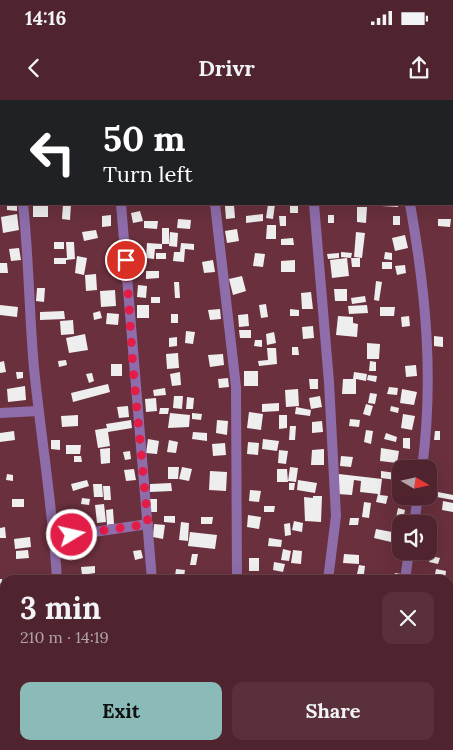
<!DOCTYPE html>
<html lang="en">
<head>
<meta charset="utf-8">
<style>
  :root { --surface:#50242e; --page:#5a303a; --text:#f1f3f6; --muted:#b4a4aa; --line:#67414a; --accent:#8bbbb9 }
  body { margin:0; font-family:Lora,serif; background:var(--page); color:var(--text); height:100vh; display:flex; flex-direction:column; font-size:19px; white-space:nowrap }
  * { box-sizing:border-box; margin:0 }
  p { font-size:16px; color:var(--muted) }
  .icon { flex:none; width:28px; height:28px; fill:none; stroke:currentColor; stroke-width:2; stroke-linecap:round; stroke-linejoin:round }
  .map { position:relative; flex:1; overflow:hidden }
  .sheet { position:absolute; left:0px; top:475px; width:454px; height:175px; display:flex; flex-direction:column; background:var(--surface); border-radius:15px 15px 0 0; box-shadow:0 5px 20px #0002,0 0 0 1px var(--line) }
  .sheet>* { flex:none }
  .top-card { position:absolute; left:0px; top:0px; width:454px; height:105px; box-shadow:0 5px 20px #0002,0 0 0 1px var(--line); background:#202124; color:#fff; overflow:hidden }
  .needle { width:32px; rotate:99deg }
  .fabs { position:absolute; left:392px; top:360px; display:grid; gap:10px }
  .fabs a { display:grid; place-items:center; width:45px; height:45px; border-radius:10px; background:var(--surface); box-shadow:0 5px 20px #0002,0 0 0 1px var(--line); font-size:25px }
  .pin { position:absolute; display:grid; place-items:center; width:42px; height:42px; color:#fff; margin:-21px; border:2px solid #fff; border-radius:50%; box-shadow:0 1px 5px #0007 }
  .me { position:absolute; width:55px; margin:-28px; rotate:81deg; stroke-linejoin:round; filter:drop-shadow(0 0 4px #0008) }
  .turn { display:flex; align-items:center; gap:18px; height:105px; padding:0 20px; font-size:22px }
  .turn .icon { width:65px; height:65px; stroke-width:2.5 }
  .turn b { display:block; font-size:35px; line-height:42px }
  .round { display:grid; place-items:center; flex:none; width:52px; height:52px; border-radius:10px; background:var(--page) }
  .headline { display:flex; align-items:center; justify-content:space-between; height:85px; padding:0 20px }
  h1 { font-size:30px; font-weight:700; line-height:38px }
  .cta { display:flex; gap:10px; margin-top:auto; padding:10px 20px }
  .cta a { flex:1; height:58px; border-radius:10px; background:var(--accent); color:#111; font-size:20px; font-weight:700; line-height:58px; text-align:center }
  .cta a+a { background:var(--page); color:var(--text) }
  .status { display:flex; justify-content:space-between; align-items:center; height:35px; padding:0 25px; background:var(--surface); direction:ltr }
  .status svg { height:14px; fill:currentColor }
  header { display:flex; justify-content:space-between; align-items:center; height:65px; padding:0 20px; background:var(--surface); font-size:22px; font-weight:700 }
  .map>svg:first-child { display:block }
  .building { fill:#eee }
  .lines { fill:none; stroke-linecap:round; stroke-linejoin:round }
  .minor { stroke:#8e6daa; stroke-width:10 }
  .route { stroke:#e11d48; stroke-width:9; stroke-dasharray:0 16.2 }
</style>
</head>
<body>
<div class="status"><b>14:16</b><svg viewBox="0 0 49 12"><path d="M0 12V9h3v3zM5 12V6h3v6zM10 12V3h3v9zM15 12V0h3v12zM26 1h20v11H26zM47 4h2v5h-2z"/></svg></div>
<header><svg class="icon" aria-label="back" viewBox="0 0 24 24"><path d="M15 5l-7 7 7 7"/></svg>Drivr<svg class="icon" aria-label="share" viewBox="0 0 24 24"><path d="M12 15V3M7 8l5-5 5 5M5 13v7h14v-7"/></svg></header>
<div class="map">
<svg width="453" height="650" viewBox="0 0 453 650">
  <rect width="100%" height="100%" fill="#6a303d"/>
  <g class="building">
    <polygon points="7,104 17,104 17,111 7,110"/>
    <rect x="33" y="104" width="15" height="13"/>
    <polygon points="63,104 71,104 70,120 62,119"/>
    <polygon points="268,104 275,104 273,119 266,118"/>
    <rect x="290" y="104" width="8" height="9"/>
    <polygon points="381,104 398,104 398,107 381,106"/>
    <polygon points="234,105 235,118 226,119 225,106"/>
    <polygon points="357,107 367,107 366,123 357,122"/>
    <polygon points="140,111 143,121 133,123 131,113"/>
    <polygon points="17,114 19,130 3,133 1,117"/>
    <polygon points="263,114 263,121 246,123 246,116"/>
    <polygon points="111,115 111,126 102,127 102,116"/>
    <rect x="328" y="115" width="6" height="8"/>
    <polygon points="279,116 286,116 286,126 280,126"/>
    <rect x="393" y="116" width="7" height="9"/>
    <polygon points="178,119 191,120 190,129 177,128"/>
    <polygon points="438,119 451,119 450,127 438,126"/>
    <polygon points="144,121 158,121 157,129 144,128"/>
    <polygon points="267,125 276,125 276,139 266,139"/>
    <rect x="162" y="128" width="7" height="16"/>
    <polygon points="237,129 239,141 227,143 225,131"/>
    <polygon points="96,130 98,138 84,141 82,132"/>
    <polygon points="170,132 178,133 177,147 169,146"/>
    <polygon points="356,132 365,133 362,158 354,157"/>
    <polygon points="405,135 408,148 395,151 392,138"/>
    <polygon points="293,138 294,145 281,145 281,139"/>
    <rect x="54" y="142" width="10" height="7"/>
    <polygon points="66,142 74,142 75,159 66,160 66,164 54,164 54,158 67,158"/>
    <polygon points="147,143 162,144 162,149 155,149 154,159 146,158"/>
    <polygon points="181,143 194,144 194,150 185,149 184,162 173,161 174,152 180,152"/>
    <polygon points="19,148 21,160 11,161 9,149"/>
    <polygon points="341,152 352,153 351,158 341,157"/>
    <polygon points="385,152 392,153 392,160 384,159"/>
    <rect x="156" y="153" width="10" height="6"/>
    <polygon points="255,153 265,154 263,167 253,166"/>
    <polygon points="339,153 339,158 328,159 327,154"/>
    <polygon points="77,156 87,158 84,175 75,173"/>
    <polygon points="143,156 145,167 135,169 133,158"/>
    <polygon points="347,158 349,176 332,178 330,160"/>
    <polygon points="351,158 360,158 360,167 352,167"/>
    <polygon points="213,160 215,172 204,173 202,162"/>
    <polygon points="295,160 295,172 281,172 281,161"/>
    <rect x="382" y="162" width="10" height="7"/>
    <polygon points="0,163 7,163 8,173 0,173"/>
    <polygon points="405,165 406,173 397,175 395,166"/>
    <polygon points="146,171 159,171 159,178 146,179"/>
    <polygon points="96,174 97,190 86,191 85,175"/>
    <polygon points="242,176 246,191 233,195 229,179"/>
    <polygon points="376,181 382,182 379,201 374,200"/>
    <polygon points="174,182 179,182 180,198 175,198"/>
    <polygon points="138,185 147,186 146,198 137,197"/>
    <polygon points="37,188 45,188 44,202 36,201"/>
    <polygon points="334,189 347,189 347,201 335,201"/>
    <polygon points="115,190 116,206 101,207 100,191"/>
    <polygon points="311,192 313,209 302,209 301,193"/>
    <polygon points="365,196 366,202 352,204 351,198"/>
    <rect x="151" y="197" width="9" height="6"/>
    <polygon points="266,204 268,217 261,218 259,205"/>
    <polygon points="0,205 18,207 17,217 0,215"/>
    <rect x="137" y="205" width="12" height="13"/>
    <polygon points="367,205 368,213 349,214 348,206"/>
    <polygon points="380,207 395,207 394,216 380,216"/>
    <polygon points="220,209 221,219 210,220 208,210"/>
    <polygon points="290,209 299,210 299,216 290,216"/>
    <polygon points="64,211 65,219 40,220 40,212"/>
    <polygon points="100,211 102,218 94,220 93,213"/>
    <polygon points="107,213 119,214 118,225 106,224"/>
    <rect x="171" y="214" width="7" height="9"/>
    <polygon points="248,214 249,226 239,227 238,215"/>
    <polygon points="338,216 353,217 353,223 358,224 357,237 336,235"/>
    <polygon points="409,216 410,226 402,227 401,217"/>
    <polygon points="73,220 74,234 61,235 60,221"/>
    <polygon points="313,226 314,238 303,239 302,227"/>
    <polygon points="239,230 251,230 251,238 240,238"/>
    <polygon points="186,231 195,232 193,244 185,243"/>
    <polygon points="274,232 276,243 267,245 266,234"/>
    <polygon points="85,234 88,250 69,253 66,238"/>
    <polygon points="434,236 443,237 443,247 434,246"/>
    <polygon points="177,237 177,246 169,247 169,238"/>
    <polygon points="255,240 262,240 262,247 254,246"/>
    <polygon points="367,243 380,244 379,259 367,259"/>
    <polygon points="292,247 298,247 299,255 292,255"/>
    <polygon points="267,248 276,248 277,264 259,266 258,261 268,260"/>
    <polygon points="178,253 179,268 167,269 166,254"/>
    <polygon points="223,254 224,265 210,267 208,255"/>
    <polygon points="66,260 67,265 59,267 58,261"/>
    <polygon points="4,261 6,272 0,273 0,262"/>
    <polygon points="370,261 376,262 376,271 369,271"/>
    <rect x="111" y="264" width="11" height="12"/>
    <polygon points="416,265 417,276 406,277 405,266"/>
    <rect x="244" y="271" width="14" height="15"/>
    <polygon points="16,272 23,272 23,278 17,279"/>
    <polygon points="180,272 181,285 172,286 170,274"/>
    <polygon points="354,272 367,274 366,281 356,279 356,294 342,294 343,279 353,279"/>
    <polygon points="92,273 94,281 89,283 86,274"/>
    <polygon points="368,275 377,276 376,282 367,280"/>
    <polygon points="228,278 229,287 219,288 218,279"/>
    <polygon points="309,279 318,279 318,289 310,289"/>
    <polygon points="108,284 110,292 73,302 71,293"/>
    <polygon points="25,286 26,300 8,302 7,289"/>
    <polygon points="389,287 398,288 397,295 387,294"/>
    <polygon points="165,288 166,295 154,296 153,290"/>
    <polygon points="298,289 299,306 286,307 285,290"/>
    <polygon points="402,289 417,292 414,305 400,303"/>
    <polygon points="370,293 377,294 375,304 368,303"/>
    <polygon points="174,296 183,296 182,309 173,308"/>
    <polygon points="320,296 322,307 311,309 309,298"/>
    <polygon points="187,297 194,298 193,309 186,309"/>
    <polygon points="156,298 157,311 146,312 145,299"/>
    <polygon points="279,303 279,311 262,312 262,304"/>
    <polygon points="366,304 373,306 370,316 363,314"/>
    <polygon points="128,306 129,317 119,318 117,307"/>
    <polygon points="391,306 399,308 398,313 390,311"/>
    <polygon points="296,307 311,310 310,316 295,314"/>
    <polygon points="160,308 169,308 168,314 159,314"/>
    <polygon points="249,312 263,314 261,330 247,328"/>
    <polygon points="170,313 190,315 189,327 168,328"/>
    <polygon points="192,313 202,314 201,320 192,319"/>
    <polygon points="403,314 415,316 412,330 401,328"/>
    <polygon points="78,315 78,326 62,327 61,316"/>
    <polygon points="279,315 287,315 287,328 279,329"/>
    <polygon points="350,319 360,320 359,327 349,326"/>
    <polygon points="131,320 132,328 108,332 110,346 98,348 95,330 107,328 106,324"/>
    <polygon points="217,320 228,321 227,335 216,333"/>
    <polygon points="322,321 323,332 312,333 312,322"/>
    <polygon points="290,326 296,326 295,340 289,340"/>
    <polygon points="366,330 373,331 371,344 364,342"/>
    <polygon points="14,331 15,340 0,342 0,333"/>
    <polygon points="435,331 440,331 440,340 434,340"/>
    <polygon points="193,332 207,333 207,341 192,339"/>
    <polygon points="386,333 397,337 396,342 384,339"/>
    <polygon points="403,338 410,338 410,349 403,348"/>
    <polygon points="148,339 159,341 157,354 146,353"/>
    <polygon points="263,339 279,341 277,351 262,349"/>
    <polygon points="51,340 60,340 60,350 51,349"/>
    <polygon points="169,340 178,342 176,353 167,352"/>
    <polygon points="248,342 259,343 258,355 247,354"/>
    <polygon points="225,343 226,355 213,356 212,344"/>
    <polygon points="66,345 81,345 80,354 66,354"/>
    <polygon points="110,348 110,363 101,364 100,349"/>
    <polygon points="381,348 399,351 397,363 380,361"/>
    <polygon points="324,349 324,365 311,365 312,350"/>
    <polygon points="279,350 288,351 286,364 278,363"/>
    <polygon points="130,351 131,359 125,360 123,352"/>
    <polygon points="74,356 81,356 82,362 74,362"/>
    <polygon points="341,356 353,357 351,367 340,366"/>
    <polygon points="168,367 179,367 178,379 168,379"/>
    <polygon points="182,367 192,369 189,381 179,379"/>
    <polygon points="290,367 298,368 296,382 288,381"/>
    <polygon points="134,369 136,380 126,381 124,370"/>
    <polygon points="277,369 287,369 288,382 277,382"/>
    <polygon points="210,371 227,372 226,391 209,390"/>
    <polygon points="381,371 396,373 396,380 381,378"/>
    <polygon points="7,374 13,375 13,381 6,380"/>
    <polygon points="339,374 382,379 380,395 388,396 386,404 376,402 378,394 360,392 361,381 354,380 352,395 337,394"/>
    <polygon points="87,380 89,386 73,391 71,384"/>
    <polygon points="298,380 317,383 315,393 297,390"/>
    <polygon points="171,383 172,391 150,392 150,384"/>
    <polygon points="289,383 295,383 294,390 289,390"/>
    <polygon points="93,384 102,384 103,397 94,397"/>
    <polygon points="103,386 110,386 111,400 104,400"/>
    <polygon points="250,390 261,391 259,402 249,401"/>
    <polygon points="438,392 453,395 453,400 437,397"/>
    <polygon points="313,396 322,396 321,422 305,421 304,397 313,398"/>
    <polygon points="82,398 90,399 89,405 81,404"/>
    <rect x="12" y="399" width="12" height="8"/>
    <rect x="150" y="399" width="7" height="13"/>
    <polygon points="443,401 453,403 453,412 442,410"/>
    <polygon points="364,402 371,403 369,418 362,417"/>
    <polygon points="104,404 106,422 97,423 95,405"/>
    <polygon points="264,406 275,406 274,412 264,412"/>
    <polygon points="398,408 405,410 403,420 396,418"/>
    <polygon points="113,409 114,424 107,425 106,410"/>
    <polygon points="248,415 261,417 259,429 247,427"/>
    <polygon points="164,416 175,416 175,423 164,422"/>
    <polygon points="201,417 213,417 212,424 201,424"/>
    <polygon points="350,418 359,418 358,425 349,425"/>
    <polygon points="294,421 303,423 302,432 292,430"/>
    <polygon points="181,422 189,423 188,441 179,440"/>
    <polygon points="290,423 291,435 285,436 284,424"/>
    <polygon points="154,424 165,425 163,439 153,437"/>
    <polygon points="5,427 6,438 0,438 0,428"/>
    <polygon points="376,429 392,432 391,442 374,438"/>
    <polygon points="190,432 217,435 215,449 188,446"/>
    <polygon points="30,437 31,447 15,449 14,439"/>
    <polygon points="269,438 282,440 281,447 268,446"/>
    <polygon points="72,441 74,454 62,456 61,443"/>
    <polygon points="394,444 401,446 400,455 392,454"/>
    <polygon points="283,449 291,451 289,461 281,460"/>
    <polygon points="28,450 29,458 16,459 16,451"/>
    <polygon points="141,450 143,458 135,460 133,451"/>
    <polygon points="293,450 302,451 301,464 291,463"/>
    <polygon points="192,454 198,454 196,465 190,465"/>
    <polygon points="344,454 359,455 359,464 343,463"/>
    <polygon points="431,456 440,458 438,464 429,462"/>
    <rect x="249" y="458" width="10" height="13"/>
    <polygon points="274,462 285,464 283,472 273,470"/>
    <polygon points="359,465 365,466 364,474 357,474"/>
    <polygon points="95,466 95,473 82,475 81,467"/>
    <polygon points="176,469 185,470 184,477 175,476"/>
    <polygon points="436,469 446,471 445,480 434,480"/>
    <polygon points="395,473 401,474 400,480 393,480"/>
    <polygon points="111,474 119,475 118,480 110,480"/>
    <polygon points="424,474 433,476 432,480 422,479"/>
    <polygon points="0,479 2,479 3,496 0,496"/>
    <polygon points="449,494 453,496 453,505 449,504"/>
    <polygon points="5,511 5,530 0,531 0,512"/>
    <polygon points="449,518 453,520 453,531 449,529"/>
    <polygon points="0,549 5,550 5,563 0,563"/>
    <polygon points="3,581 5,581 5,595 1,594"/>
    <polygon points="98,645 118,645 117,649 98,650"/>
    <polygon points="203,645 215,645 215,650 202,650"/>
    <polygon points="325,645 335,645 333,650 324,650"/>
  </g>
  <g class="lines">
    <g class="minor">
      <polyline points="16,0 16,1"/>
      <polyline points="111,0 111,1"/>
      <polyline points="205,0 205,1"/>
      <polyline points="304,0 304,1"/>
      <polyline points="391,0 391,1"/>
      <polyline points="452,77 453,77"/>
      <path d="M23 104C29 158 29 213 34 268 41 338 53 409 57 480"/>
      <polyline points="121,104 152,480"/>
      <polyline points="215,104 236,287 237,480"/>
      <polyline points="314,104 329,282 336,416 328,480"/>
      <path d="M410 104C426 193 434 278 422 369"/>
      <polyline points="0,313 38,311"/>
      <polyline points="414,424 418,396"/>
      <polyline points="53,438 148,424"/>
      <polyline points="405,480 409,451"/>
      <polyline points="449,549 453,544"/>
      <polyline points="65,650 65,645"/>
      <polyline points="148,650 148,645"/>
      <polyline points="238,650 238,645"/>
      <polyline points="380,650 381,645"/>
    </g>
  </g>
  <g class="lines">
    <polyline class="route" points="72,435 148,424 133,268 126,160"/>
  </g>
</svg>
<div class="fabs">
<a><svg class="needle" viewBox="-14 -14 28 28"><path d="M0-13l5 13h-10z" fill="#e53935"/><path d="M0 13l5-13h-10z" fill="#b4a4aa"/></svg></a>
<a><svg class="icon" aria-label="sound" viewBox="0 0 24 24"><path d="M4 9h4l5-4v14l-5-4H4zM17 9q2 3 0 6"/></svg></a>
</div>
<div class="pin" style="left:126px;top:160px;background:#d93025"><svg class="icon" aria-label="arrive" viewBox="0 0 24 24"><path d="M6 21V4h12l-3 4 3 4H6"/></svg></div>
<svg class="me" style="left:72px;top:435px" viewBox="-20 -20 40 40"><circle r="17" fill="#e11d48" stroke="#fff" stroke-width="3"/><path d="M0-11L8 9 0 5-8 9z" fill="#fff"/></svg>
<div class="top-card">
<div class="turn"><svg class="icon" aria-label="left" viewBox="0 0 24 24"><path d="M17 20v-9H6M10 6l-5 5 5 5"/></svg><div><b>50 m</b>Turn left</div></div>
</div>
<section class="sheet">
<div class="headline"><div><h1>3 min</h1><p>210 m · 14:19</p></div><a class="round"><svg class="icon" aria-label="close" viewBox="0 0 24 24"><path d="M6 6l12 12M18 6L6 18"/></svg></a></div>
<div class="cta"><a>Exit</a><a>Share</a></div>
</section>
</div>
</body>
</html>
